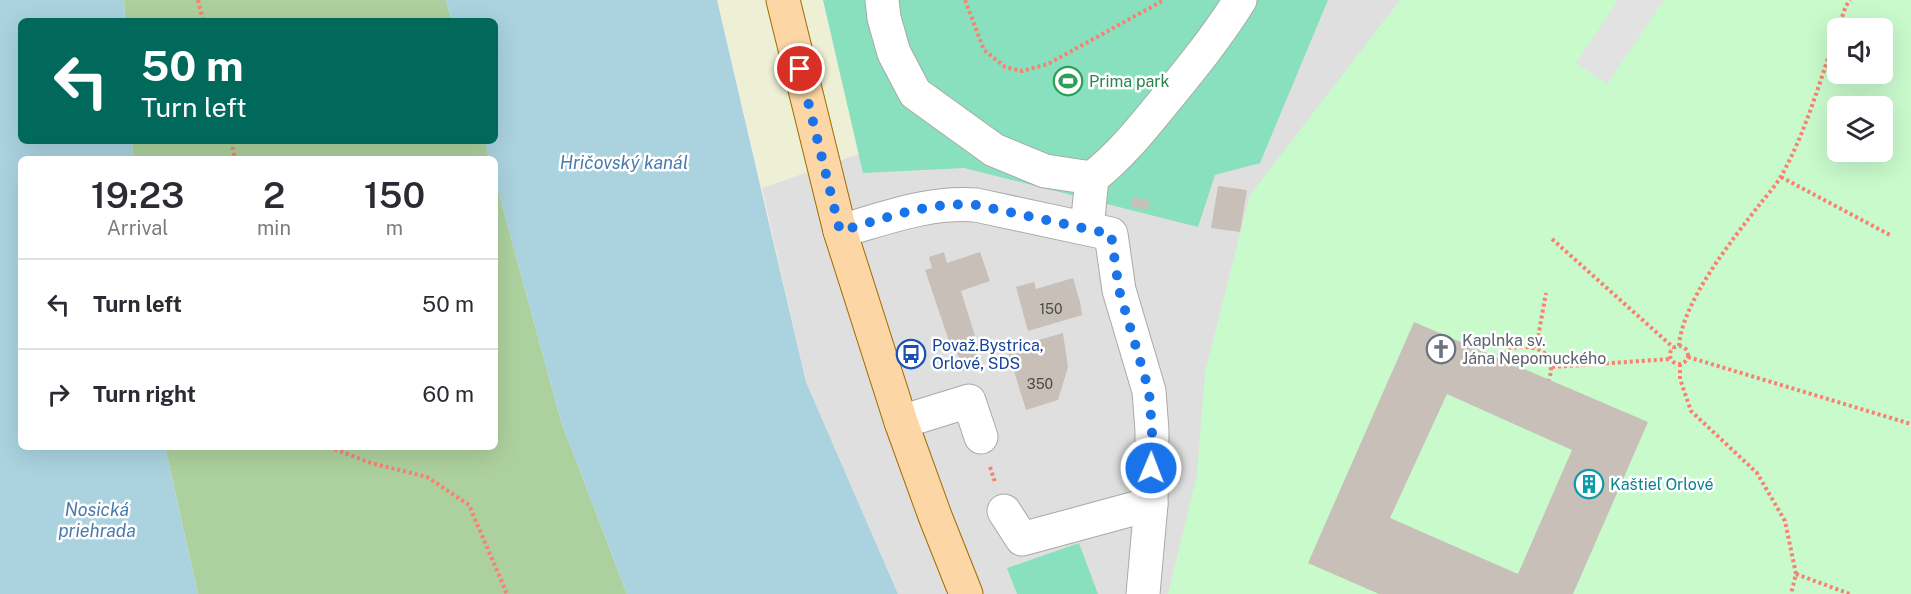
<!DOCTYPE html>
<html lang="en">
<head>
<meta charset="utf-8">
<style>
  :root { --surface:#fff; --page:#f7f7f7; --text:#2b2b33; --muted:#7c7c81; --line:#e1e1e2 }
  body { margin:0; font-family:"Public Sans",sans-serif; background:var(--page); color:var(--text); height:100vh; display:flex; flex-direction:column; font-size:22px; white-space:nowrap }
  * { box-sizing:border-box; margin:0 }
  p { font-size:20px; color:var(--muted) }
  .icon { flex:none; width:33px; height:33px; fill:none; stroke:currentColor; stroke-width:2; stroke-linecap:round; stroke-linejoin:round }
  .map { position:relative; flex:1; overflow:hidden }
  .details { position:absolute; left:18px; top:156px; width:480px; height:294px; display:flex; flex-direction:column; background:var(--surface); border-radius:9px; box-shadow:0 6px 24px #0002 }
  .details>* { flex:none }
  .guide { position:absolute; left:18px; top:18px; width:480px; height:126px; border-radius:9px; box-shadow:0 6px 24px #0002; background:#00695c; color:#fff; overflow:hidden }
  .tools { position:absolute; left:1827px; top:18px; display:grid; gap:12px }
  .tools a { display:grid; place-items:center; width:66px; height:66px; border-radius:9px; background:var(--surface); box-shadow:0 6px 24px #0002; font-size:30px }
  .pin { position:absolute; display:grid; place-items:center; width:51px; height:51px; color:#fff; margin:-26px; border:3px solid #fff; border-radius:50%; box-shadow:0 2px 6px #0007 }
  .me { position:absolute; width:66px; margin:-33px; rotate:1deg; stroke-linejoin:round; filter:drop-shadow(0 0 4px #0008) }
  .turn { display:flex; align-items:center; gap:21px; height:126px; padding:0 24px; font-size:27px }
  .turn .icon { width:78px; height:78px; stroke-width:2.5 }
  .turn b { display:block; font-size:42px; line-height:51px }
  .eta { display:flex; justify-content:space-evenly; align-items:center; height:102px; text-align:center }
  .eta b { font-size:36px; font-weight:600; line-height:42px }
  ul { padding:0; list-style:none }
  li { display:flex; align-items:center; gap:18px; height:90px; padding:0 24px; border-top:2px solid var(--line) }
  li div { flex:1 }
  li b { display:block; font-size:22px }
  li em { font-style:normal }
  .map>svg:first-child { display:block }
  .residential { fill:#e0dfdf; fill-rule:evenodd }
  .farmland { fill:#eef0d5 }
  .forest { fill:#add19e }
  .park { fill:#c8facc; fill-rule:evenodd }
  .pitch { fill:#88e0be }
  .parking { fill:#e2e2e2 }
  .water { fill:#aad3df }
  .building { fill:#c7bfb8; fill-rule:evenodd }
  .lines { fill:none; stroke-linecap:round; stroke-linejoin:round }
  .minor-casing { stroke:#a9a9a9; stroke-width:35 }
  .major-casing { stroke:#a06b00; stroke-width:35 }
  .path { stroke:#fa8072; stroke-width:4; stroke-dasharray:3 3; stroke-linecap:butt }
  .minor { stroke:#fff; stroke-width:33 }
  .major { stroke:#fcd6a4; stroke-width:33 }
  .route { stroke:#1a73e8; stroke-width:10; stroke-dasharray:0 18 }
  .labels { text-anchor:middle; stroke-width:5; stroke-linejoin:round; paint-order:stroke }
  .number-label { font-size:14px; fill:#4b4948 }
  .leisure-label { font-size:16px; fill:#27864d; stroke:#fff; text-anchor:start }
  .worship-label { font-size:16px; fill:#5b616d; stroke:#fff; text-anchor:start }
  .transit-label { font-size:16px; fill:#164399; stroke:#fff; text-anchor:start }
  .culture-label { font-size:16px; fill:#0d838f; stroke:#fff; text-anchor:start }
  .water-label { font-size:18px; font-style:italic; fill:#4a7aab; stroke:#fff }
</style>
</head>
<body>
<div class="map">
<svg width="1911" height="594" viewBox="0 0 1911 594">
  <rect width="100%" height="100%" fill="#f2efe9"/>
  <path class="residential" d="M1265 0H1911V594H898L806 382 762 188 952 121ZM1838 28H1882V74H1838ZM1838 106H1882V152H1838Z"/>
  <polygon class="farmland" points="717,0 1265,0 952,121 762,188"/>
  <g class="forest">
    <polygon points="124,0 446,0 452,21 125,21"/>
    <polygon points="132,141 485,141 489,159 133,159"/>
    <polygon points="495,179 561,421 627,594 198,594 165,447 495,447"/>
  </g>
  <path class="park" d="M1400 0H1911V594H1168L1197 474 1205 372 1250 195ZM1838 28H1882V74H1838ZM1838 106H1882V152H1838Z"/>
  <g class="pitch">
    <polygon points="823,0 1328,0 1260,163 1215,175 1198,227 964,168 863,173"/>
    <polygon points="1079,543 1098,594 1017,594 1007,568"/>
  </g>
  <polygon class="parking" points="1618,0 1664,0 1607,84 1576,63"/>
  <g class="water">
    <polygon points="0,0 124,0 125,21 21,21 21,141 132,141 133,159 21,159 21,447 165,447 198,594 0,594"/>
    <polygon points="446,0 717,0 806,382 898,594 627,594 561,421 495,179 495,159 489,159 485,141 495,141 495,21 452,21"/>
  </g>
  <g class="building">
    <polygon points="1218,186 1247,190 1240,232 1211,228"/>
    <polygon points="1133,197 1150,201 1147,210 1131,206"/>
    <polygon points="944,252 947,263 980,252 990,281 961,291 975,336 971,337 980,365 963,371 954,343 950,344 925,270 932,268 929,257"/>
    <polygon points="1073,278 1080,302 1082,315 1028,331 1016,287 1034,282 1036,289"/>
    <path d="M1414 322 1648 422 1573 594H1379L1308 563ZM1447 394 1572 450 1518 574 1390 518Z"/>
    <polygon points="1063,333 1068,367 1058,400 1026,410 1007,349"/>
  </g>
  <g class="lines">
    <g class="minor-casing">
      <g id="minor">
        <polyline points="882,0 884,18 894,53 915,93 994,150 1045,171 1092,178 1087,228"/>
        <path d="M1092 178C1119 157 1140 131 1162 104 1190 70 1217 37 1240 0"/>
        <path d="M840 231C884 219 929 201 976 205L1111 234 1119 290 1149 391 1152 431 1151 504 1143 594"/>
        <polyline points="901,422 969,401 981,437"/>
        <polyline points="1004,511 1022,539 1151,504"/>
      </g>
    </g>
    <g class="major-casing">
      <polyline id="major" points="783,0 840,231 901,422 935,516 966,594"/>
    </g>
    <g class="path">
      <polyline points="198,0 203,21"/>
      <polyline points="965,0 984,50 1005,67 1022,71 1048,64 1164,0"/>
      <polyline points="1838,28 1846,6 1850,0"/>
      <polyline points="231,141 235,159"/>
      <polyline points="1781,177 1890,235"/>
      <polyline points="1552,239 1674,348"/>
      <path d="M1679 346C1682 302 1732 240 1760 204 1768 194 1778 183 1784 171 1808 126 1821 77 1838 29"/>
      <circle cx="1679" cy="355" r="9"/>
      <polyline points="1536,348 1546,293"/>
      <polyline points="1688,357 1911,424"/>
      <path d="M1501 359 1510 348C1534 344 1558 350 1549 380"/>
      <polyline points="1680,364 1680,379 1691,411 1757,473 1785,521 1796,574 1791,594"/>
      <polyline points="1552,367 1671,359"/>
      <polyline points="329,447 371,463 427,477 469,505 507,594"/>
      <polyline points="990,467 995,482"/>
      <polyline points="1796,574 1850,594"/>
    </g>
    <use href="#minor" class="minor"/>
    <use href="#major" class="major"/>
  </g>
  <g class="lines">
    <path class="route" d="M800 69 840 231C884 219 929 201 976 205L1111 234 1119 290 1149 391 1152 431 1151 468"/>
  </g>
  <defs>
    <g id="stadium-ring" transform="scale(1.5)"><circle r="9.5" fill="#fff" stroke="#2e9e5b" stroke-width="1.5"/><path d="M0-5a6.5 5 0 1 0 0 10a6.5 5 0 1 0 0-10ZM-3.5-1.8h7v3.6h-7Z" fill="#2e9e5b"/></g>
    <g id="church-ring" transform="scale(1.5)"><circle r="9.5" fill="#fff" stroke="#6b7280" stroke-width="1.5"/><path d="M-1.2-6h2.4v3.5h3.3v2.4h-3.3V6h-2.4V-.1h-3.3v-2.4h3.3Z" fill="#6b7280"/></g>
    <g id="bus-ring" transform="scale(1.5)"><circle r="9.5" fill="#fff" stroke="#1a4fb4" stroke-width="1.5"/><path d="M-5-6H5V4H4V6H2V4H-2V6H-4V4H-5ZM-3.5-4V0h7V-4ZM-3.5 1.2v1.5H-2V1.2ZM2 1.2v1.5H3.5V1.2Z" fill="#1a4fb4"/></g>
    <g id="building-ring" transform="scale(1.5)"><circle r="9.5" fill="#fff" stroke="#0f9aa8" stroke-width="1.5"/><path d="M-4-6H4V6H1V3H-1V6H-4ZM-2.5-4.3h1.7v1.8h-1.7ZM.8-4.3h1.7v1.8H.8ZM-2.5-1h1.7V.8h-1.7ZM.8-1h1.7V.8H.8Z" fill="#0f9aa8"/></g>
  </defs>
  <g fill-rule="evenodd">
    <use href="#stadium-ring" x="1068" y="81"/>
    <use href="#church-ring" x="1441" y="349"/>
    <use href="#bus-ring" x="911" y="354"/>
    <use href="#building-ring" x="1589" y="484"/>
  </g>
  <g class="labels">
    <g class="number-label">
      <text x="1051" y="314">150</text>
      <text x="1040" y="389">350</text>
    </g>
    <g class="leisure-label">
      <text x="1089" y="87">Prima park</text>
    </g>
    <g class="worship-label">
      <text x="1462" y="346">Kaplnka sv.<tspan x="1462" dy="18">Jána Nepomuckého</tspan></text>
    </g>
    <g class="transit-label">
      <text x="932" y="351">Považ.Bystrica,<tspan x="932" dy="18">Orlové, SDS</tspan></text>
    </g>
    <g class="culture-label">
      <text x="1610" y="490">Kaštieľ Orlové</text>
    </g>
    <g class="water-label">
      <text x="624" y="169">Hričovský kanál</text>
      <text x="97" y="516">Nosická<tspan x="97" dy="21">priehrada</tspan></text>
    </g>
  </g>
</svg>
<div class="tools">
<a><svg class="icon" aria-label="sound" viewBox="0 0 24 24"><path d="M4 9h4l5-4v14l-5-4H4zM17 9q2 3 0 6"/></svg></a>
<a><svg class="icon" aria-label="layers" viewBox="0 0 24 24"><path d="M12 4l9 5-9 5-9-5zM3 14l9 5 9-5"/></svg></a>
</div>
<div class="pin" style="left:800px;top:69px;background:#d93025"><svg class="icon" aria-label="arrive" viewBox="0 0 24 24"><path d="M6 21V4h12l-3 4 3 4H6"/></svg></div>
<svg class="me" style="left:1151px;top:468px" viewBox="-20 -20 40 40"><circle r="17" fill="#1a73e8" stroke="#fff" stroke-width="3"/><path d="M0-11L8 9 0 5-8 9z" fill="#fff"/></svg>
<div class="guide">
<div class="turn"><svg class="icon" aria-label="left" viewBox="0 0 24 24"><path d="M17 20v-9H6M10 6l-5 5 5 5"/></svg><div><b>50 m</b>Turn left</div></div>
</div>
<section class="details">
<div class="eta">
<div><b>19:23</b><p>Arrival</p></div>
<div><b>2</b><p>min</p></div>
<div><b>150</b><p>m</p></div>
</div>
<ul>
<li><svg class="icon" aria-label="left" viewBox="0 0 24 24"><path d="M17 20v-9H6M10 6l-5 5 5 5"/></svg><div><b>Turn left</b></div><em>50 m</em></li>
<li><svg class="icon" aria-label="right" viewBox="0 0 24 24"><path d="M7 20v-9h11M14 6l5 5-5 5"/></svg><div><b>Turn right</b></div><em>60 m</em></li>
</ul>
</section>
</div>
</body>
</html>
